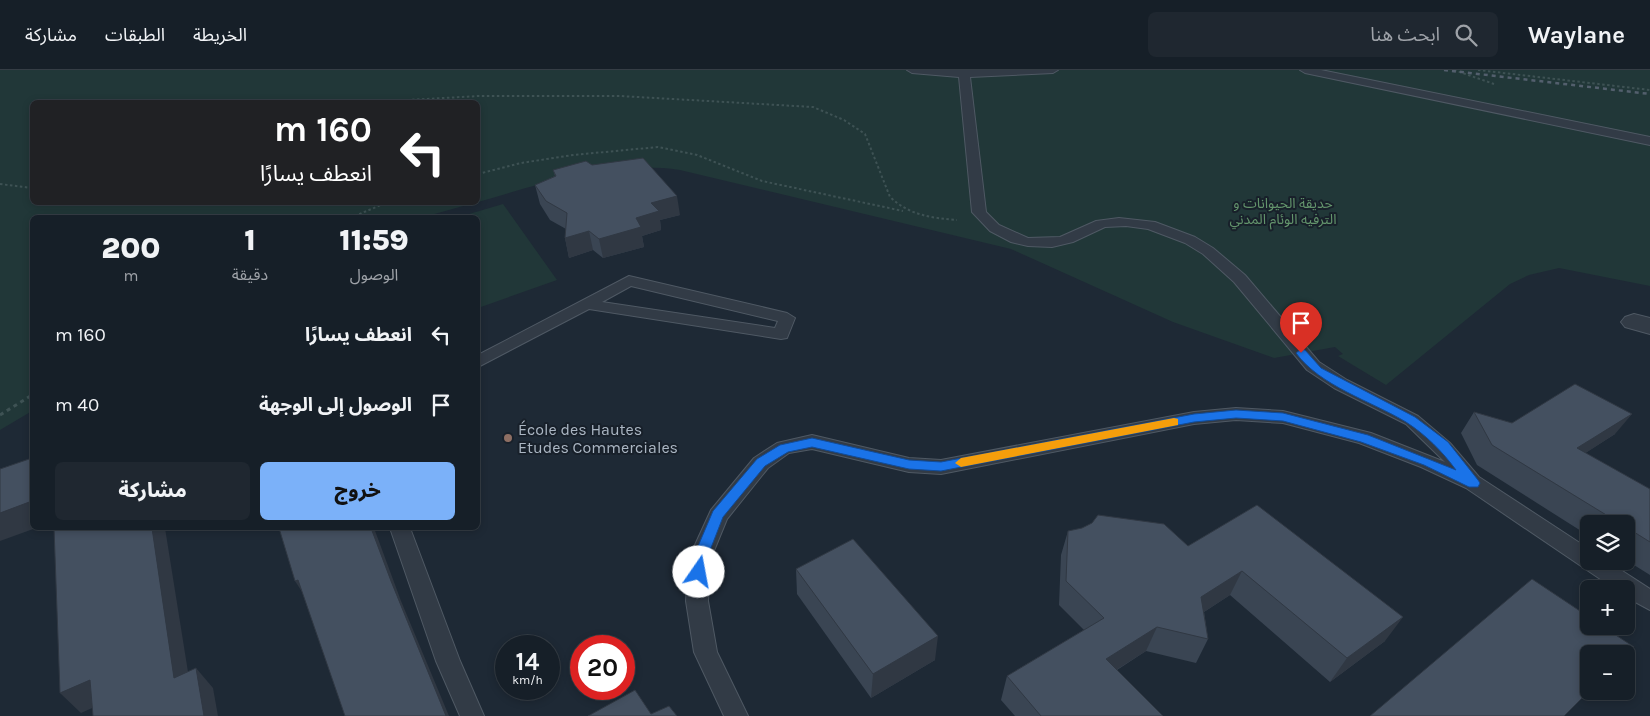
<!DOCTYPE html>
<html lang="ar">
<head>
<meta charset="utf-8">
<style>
  :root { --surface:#161f28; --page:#1f2730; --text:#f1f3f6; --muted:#9ea2a8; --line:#353d45; --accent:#7bb1f9 }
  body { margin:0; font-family:Karla,"Noto Sans Arabic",sans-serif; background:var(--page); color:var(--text); direction:rtl; height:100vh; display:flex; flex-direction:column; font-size:19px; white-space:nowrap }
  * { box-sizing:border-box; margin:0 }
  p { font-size:16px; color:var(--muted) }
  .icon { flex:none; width:28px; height:28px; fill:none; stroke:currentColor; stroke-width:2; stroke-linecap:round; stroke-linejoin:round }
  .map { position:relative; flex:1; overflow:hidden; direction:ltr }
  .sheet { position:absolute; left:30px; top:145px; width:450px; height:315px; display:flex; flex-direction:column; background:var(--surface); border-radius:8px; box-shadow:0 2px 8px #0003,0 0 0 1px var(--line); direction:rtl }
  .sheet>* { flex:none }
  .hud { position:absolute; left:30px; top:30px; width:450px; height:105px; border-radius:8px; box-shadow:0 2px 8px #0003,0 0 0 1px var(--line); direction:rtl; background:#202124; color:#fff; overflow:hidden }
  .buttons { position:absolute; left:1580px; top:445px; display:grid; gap:10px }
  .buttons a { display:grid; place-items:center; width:55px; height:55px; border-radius:8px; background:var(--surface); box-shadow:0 2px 8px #0003,0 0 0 1px var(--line); font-size:25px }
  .speed { position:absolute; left:495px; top:565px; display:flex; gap:10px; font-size:25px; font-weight:700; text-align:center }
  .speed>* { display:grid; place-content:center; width:65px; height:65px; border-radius:50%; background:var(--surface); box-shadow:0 2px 8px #0003,0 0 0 1px var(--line); line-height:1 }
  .speed small { font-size:12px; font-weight:400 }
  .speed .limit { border:8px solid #d22; background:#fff; color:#111 }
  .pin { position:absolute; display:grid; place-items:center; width:42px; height:42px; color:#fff; margin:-51px -21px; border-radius:50% 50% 50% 0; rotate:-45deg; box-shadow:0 0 5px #0007 }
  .pin .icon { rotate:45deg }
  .me { position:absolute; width:55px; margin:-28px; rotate:12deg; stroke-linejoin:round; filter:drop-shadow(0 0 4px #0008) }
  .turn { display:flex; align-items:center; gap:18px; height:105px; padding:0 25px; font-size:22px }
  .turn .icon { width:65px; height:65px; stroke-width:2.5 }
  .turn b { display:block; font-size:35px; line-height:42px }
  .eta { display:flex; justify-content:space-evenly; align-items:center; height:85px; text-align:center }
  .eta b { font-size:30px; font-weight:800; line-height:35px }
  .button { display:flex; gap:10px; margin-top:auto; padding:10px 25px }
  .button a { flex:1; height:58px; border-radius:8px; background:var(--accent); color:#111; font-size:20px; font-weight:800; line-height:58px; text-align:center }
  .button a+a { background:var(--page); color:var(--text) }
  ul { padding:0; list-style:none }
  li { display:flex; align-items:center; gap:15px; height:70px; padding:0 25px }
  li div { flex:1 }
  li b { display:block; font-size:19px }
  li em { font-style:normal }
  header { display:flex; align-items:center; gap:30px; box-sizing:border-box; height:70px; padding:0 25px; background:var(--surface); border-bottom:1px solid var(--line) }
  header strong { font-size:24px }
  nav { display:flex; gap:28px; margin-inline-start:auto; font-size:18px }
  .search { width:350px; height:45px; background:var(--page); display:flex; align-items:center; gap:12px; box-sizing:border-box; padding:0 18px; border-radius:8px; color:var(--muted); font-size:19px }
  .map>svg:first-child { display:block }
  .green { fill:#213738 }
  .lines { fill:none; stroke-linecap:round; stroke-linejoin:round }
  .service-casing { stroke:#4f5964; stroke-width:2 }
  .minor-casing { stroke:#4f5964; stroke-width:2 }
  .path-far1 { stroke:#3e5254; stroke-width:2; stroke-dasharray:2.5 2.5; stroke-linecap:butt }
  .path { stroke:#3e5254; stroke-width:3; stroke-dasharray:4 4; stroke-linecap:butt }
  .service { fill:#323b46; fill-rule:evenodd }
  .minor { fill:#323b46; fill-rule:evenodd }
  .rail { stroke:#535f6d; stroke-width:2.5; stroke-dasharray:4 4; stroke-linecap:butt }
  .wall { fill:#3a4553 }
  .shaded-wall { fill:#303843 }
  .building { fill:#445060; stroke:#303843 }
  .route { fill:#1a73e8; stroke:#114b97 }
  .slow { fill:#f59e0b }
  .education-dot { fill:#8d6e63; stroke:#18202a; stroke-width:2 }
  .labels { text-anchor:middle; stroke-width:4; stroke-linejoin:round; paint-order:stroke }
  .far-park-label { font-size:14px; fill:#63946c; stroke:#18202a }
  .poi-label { font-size:16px; fill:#abb6c3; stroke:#18202a; text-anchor:start }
</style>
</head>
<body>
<header>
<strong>Waylane</strong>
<div class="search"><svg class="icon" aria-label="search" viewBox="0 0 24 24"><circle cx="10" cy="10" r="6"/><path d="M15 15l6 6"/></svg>ابحث هنا</div>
<nav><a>الخريطة</a><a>الطبقات</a><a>مشاركة</a></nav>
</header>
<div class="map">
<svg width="1650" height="646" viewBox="0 0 1650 646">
  <rect width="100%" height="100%" fill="#1e2935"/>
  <g class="green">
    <path d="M0 0H1650V216L1559 198 1529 205 1510 214 1386 315 1338 286 1343 284 1335 277 1274 288 1173 252 1011 179 680 100C610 90 545 113 478 132V32H32V132L474 133 420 148H32V341L0 360Z"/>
    <polygon points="503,134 557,210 478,238 478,148 459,147"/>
  </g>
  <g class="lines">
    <g class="service-casing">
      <g id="service">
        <polygon points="907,0 1058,0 1053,3 970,7 986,142 999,155 1028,168 1060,167 1096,151 1119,148 1155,152 1195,167 1213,178 1245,205 1319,292 1347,310 1418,346 1450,373 1479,407 1589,479 1589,491 1607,491 1650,519 1650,540 1626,527 1626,519 1615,519 1466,418 1421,397 1359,373 1283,353 1236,350 1194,354 941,404 909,402 812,379 789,383 768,398 727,449 711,488 708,531 717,582 748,646 724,646 694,582 686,531 689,488 711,440 754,388 777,373 812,365 909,388 941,390 1194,342 1236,338 1283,341 1371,363 1445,392 1406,354 1334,318 1307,300 1234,212 1203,184 1185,173 1148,159 1126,156 1105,157 1073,172 1052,177 1028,176 1011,172 990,161 972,142 959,7 912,3"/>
        <polygon points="1300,0 1321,0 1650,67 1650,75 1305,3"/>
        <path d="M629 206 787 243 795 248 787 268 781 269 589 239 478 297V285ZM631 216 778 251 775 258 602 232Z"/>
        <polygon points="390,458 410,458 460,591 484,646 460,646 436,591"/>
      </g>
    </g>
    <g class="minor-casing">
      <polygon id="minor" points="1634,244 1650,248 1650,264 1625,257 1621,252 1625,247"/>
    </g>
    <g class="path-far1">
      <polyline points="1454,0 1494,14"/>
      <polyline points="1478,0 1650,20"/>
      <path d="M372 32 479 26H620L813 37 844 50 865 64 890 127C909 145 931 148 957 150"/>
      <polyline points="478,104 521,93 573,85 658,77 697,85 762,111 903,141"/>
      <polyline points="0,114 32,118"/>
      <polyline points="350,148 388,132"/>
    </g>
    <polyline class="path" points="0,345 32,325"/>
    <use href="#service" class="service"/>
    <use href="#minor" class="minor"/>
    <polyline class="rail" points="1444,0 1650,24"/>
  </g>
  <g class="wall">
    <polygon points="592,95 680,145 660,150 661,160 642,166 644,177 603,188 593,180 569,188 565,168 566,159 550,150 540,134 535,115 555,106 553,100"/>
    <polygon points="1474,342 1512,353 1615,364 1585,383 1650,419 1650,505 1626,490 1626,454 1589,454 1589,466 1477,395 1461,363"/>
    <polygon points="1257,435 1385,571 1330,612 1230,525 1204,542 1208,569 1196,593 1146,581 1117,600 1163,646 1015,646 1001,630 1007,606 1084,560 1059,535 1061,485 1068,461 1188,476"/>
    <polygon points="796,499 935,590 871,628 797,524"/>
  </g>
  <g class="shaded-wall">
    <polygon points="677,126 680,145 660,150 661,160 642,166 644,177 603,188 599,169 636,148 651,133"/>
    <polygon points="589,161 593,180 569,188 565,168"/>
    <polygon points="1632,344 1615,364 1561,399 1577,378"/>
    <polygon points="32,431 32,458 36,458 0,471 0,443"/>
    <polygon points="152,458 165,458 192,627 174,608"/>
    <polygon points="371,458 374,458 401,531 449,646 446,646 391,511"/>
    <polygon points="1242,501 1230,525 1190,551 1201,527"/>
    <polygon points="298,510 308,531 295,511"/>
    <polygon points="1403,547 1385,571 1330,612 1347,588"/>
    <polygon points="1157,557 1146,581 1097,612 1106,589"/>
    <polygon points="938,566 935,590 871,628 873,604"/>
    <polygon points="196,598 213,618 218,646 204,646"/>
    <polygon points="90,610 110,630 81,643 60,623"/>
  </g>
  <g class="building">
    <polygon points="643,88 677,126 651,133 659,141 636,148 641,157 599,169 589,161 565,168 567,143 546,131 535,115 556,106 553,100 586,91 592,95"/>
    <polygon points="1575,314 1632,344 1577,378 1650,419 1650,472 1626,457 1626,454 1621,454 1492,375 1474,342 1512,353"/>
    <polygon points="32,388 32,431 0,443 0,399"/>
    <polygon points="1257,435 1403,547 1347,588 1242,501 1201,527 1208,569 1157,557 1106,589 1163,646 1041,646 1007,606 1104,548 1066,511 1068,461 1082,458 1092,453 1098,445 1164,454 1188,476"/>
    <polygon points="54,458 152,458 174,608 196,598 204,646 93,646 90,610 60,623"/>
    <polygon points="279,458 371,458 391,511 446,646 345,646 298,510 295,511"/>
    <polygon points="853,469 938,566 873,604 796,499"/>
    <polygon points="1532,509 1589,547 1589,556 1602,556 1634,577 1626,585 1626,584 1589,584 1589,621 1564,646 1370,646"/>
    <polygon points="635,620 651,644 669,636 677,646 588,646"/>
  </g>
  <path class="route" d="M1301 279 1305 280 1321 298 1415 347 1448 372 1478 410 1480 413 1478 417H1469L1424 395 1361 372 1283 351 1236 348 1194 352 941 401 909 399 812 377 788 382 765 396 723 447 707 488 704 506H694L692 502 693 488 713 441 757 389 780 375 812 368 909 390 941 392 1194 344 1236 340 1283 343 1368 365 1456 400C1442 381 1426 365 1406 352 1371 331 1320 316 1296 283Z"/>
  <polygon class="slow" points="1174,348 1178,349 1178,355 961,397 955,393 961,388"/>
  <circle class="education-dot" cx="508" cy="368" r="5"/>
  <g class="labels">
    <g class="far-park-label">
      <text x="1283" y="138">حديقة الحيوانات و<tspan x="1283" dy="16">الترفيه الوئام المدني</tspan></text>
    </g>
    <g class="poi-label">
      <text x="518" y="365">École des Hautes<tspan x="518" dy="18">Etudes Commerciales</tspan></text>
    </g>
  </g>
</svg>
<div class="buttons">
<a><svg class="icon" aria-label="layers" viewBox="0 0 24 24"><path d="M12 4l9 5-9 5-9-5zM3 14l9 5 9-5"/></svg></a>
<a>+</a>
<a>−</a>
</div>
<div class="speed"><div>14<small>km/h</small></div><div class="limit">20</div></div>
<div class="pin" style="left:1301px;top:283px;background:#d93025"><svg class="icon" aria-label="arrive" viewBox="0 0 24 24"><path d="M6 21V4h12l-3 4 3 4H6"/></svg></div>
<svg class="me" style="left:699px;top:502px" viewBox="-20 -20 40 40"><circle r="19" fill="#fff"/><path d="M0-13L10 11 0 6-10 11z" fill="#1a73e8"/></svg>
<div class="hud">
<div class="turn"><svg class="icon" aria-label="left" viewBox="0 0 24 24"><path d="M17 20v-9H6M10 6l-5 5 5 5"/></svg><div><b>160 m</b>انعطف يسارًا</div></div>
</div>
<section class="sheet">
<div class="eta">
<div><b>11:59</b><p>الوصول</p></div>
<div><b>1</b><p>دقيقة</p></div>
<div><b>200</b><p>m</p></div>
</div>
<ul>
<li><svg class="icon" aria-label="left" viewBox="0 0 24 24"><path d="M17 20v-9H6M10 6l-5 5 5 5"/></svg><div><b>انعطف يسارًا</b></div><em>160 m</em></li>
<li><svg class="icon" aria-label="arrive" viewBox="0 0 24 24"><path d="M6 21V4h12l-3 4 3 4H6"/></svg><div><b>الوصول إلى الوجهة</b></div><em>40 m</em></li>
</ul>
<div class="button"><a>خروج</a><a>مشاركة</a></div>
</section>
</div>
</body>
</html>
